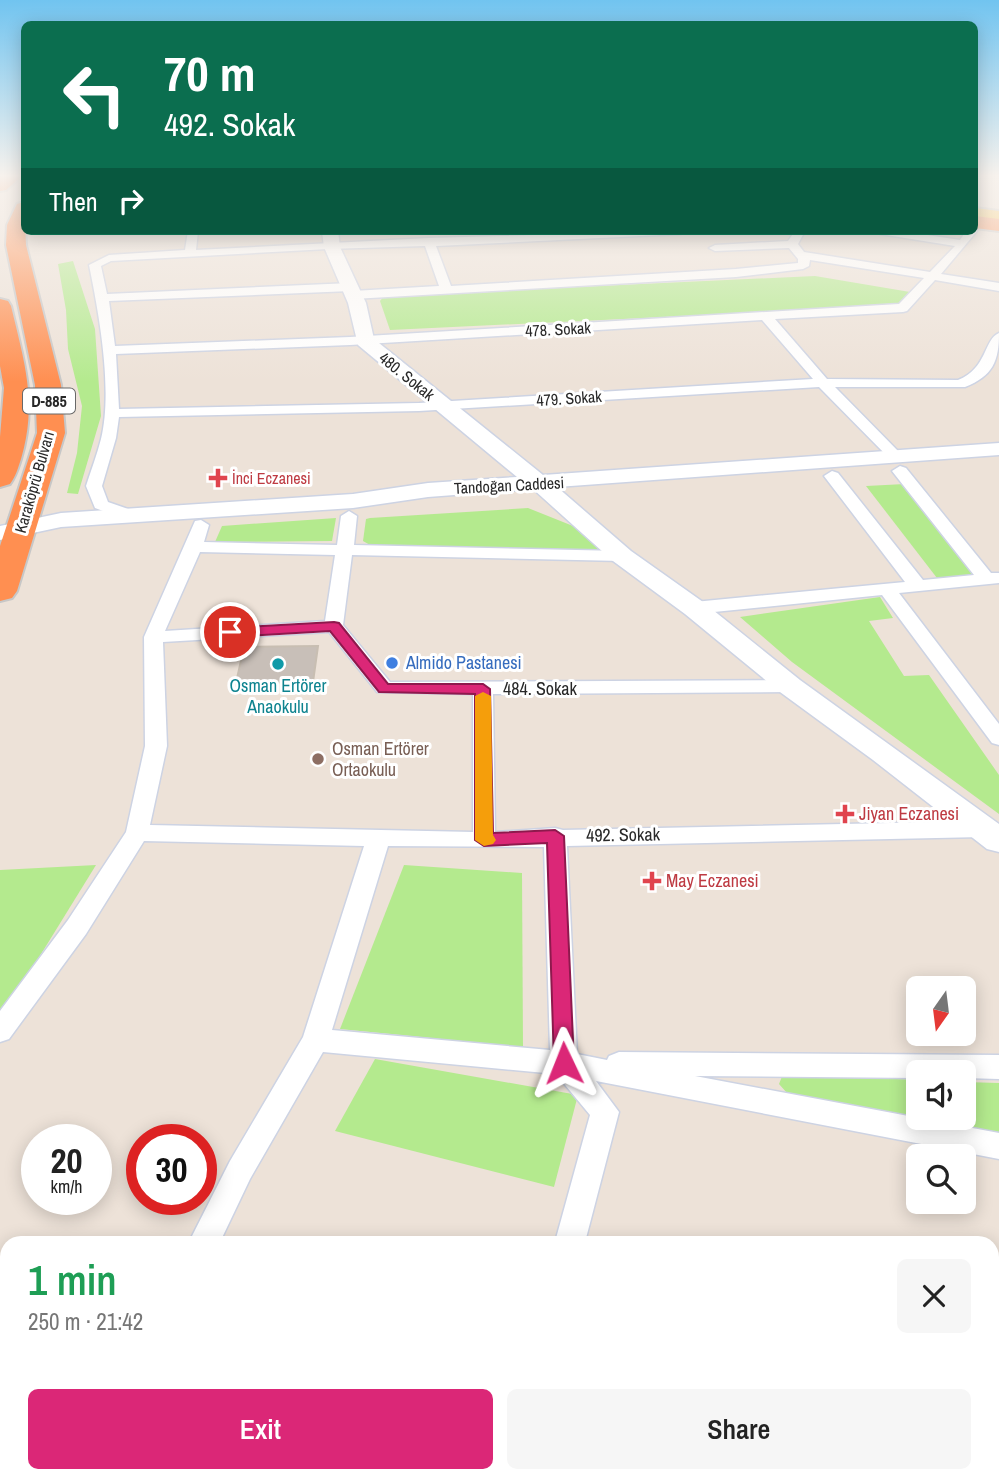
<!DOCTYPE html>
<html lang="en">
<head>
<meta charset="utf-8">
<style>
  :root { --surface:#fff; --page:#f6f6f6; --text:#222; --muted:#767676; --accent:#db2777 }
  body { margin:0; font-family:"Archivo Narrow",sans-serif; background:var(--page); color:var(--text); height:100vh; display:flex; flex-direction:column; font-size:26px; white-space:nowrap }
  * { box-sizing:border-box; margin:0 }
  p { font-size:23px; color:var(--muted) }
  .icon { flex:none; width:38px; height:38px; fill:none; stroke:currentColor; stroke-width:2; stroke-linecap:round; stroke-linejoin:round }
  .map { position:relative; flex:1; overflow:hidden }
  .side { position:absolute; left:0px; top:1236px; width:999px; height:247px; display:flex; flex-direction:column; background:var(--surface); border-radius:21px 21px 0 0; box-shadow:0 4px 18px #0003 }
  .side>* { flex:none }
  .guide { position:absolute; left:21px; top:21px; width:957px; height:214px; border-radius:10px; box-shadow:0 4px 18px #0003; background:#0b6e4f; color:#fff; overflow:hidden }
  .needle { width:46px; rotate:194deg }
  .tools { position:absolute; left:906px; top:976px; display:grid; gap:14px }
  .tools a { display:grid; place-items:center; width:70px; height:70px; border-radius:10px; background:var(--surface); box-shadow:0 4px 18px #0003; font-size:35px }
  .speed { position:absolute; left:21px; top:1124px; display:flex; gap:14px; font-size:35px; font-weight:700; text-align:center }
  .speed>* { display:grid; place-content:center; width:91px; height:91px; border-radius:50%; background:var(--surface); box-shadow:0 4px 18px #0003; line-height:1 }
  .speed small { font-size:18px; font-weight:400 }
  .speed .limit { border:10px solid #d22; background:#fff; color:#111 }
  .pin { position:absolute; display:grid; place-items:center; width:60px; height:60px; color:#fff; margin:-30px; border:4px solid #fff; border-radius:50%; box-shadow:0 2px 7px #0007 }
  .me { position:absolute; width:77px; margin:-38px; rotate:358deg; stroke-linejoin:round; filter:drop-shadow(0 0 5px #0008) }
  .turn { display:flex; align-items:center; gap:24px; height:147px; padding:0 28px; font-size:32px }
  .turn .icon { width:91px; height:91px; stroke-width:2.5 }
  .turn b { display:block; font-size:49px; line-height:60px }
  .then { display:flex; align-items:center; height:66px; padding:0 28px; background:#0003; gap:14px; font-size:26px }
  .round { display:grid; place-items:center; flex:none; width:74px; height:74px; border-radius:10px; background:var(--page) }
  .overview { display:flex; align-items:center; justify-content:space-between; height:119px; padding:0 28px }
  h1 { font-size:42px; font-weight:600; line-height:52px; color:#1e9e55 }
  .action { display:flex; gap:14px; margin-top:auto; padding:14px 28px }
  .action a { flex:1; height:80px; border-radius:10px; background:var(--accent); color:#fff; font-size:28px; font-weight:600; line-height:80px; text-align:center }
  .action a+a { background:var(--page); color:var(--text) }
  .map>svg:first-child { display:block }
  .green { fill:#b4ea8e }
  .building { fill:#c8bfb8; stroke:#c8beb2; stroke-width:2 }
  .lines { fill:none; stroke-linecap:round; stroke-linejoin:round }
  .street-casing { stroke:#cdd3e3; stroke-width:3 }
  .secondary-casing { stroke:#cdd3e3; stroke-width:3 }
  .primary-casing { stroke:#c7c7c7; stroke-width:4 }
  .highway-casing { stroke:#c7c7c7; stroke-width:4 }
  .street { fill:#fff; fill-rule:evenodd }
  .secondary { fill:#fff; fill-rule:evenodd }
  .primary { fill:#ffc74b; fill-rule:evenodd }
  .highway { fill:#ff8f51; fill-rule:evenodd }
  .route { fill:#db2777; stroke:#8e194d; stroke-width:2 }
  .slow { fill:#f59e0b }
  .health-dot { fill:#e0444e; stroke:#fff; stroke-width:2.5 }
  .shop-dot { fill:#3f7fe0; stroke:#fff; stroke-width:2.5 }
  .culture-dot { fill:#0f9aa8; stroke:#fff; stroke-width:2.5 }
  .education-dot { fill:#8d6e63; stroke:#fff; stroke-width:2.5 }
  .labels { text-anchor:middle; stroke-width:6; stroke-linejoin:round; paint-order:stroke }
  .far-street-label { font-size:16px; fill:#282828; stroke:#fff }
  .shield { fill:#fff; stroke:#686868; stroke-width:2 }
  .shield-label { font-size:16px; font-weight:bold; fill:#282828 }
  .far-health-label { font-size:16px; fill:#be3a42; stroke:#fff; text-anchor:start }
  .shop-label { font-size:18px; fill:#366cbe; stroke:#fff; text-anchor:start }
  .culture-label { font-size:18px; fill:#0d838f; stroke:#fff }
  .street-label { font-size:18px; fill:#282828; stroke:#fff }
  .education-label { font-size:18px; fill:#785e54; stroke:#fff; text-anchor:start }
  .health-label { font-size:18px; fill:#be3a42; stroke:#fff; text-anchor:start }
</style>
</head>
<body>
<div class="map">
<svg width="999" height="1481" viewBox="0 0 999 1481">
  <rect width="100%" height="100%" fill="#ede2d8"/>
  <g class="green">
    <polygon points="73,261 95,329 101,416 78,494 67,493 77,453 82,406 68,349 66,310 58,264"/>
    <polygon points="815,276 910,292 896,306 390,330 380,301 384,296"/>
    <polygon points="905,484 980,575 937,578 866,486"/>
    <polygon points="528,508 578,528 602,550 370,545 363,541 366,519 370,518"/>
    <polygon points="336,518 332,541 215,542 222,526"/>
    <polygon points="880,597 893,618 869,621 904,676 929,675 999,775 999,814 792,662 740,617"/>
    <polygon points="96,865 38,959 0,1012 0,870"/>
    <polygon points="404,865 522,873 523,1047 340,1029"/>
    <polygon points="375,1059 578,1095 554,1187 335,1131"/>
    <polygon points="783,1074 919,1080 919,1118 964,1118 964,1082 999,1083 999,1132 796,1103 779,1084"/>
  </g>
  <polygon class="building" points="318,646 313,682 236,683 244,647"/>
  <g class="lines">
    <g class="street-casing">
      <g id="street">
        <path d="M975 228 977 231 941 274 999 283V291L935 280 907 311 903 312 775 319 827 379 958 380C987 369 984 339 999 333 999 361 993 376 965 387H835L901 454 904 457 901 460H891L819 387 419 411 119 417 116 438 102 486 108 502 131 510 133 514 125 519 95 508 86 486C91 470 97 455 101 439 113 390 99 314 89 265L109 255 185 250 188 231H198L196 250 429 238 686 231 681 234 436 246 451 286 736 269 798 263V259L789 248 715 251 709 248 715 245 788 241 795 231H805L798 244 804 252 930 272 955 246 880 234 875 231H901L960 240 966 231H975ZM425 246 439 286 353 291 347 295 353 299 736 277 803 269 809 266 810 260 924 278 899 304 350 337 115 346 109 301 351 291 357 287 351 283 107 294 101 266 111 261 328 249ZM762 320 813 379 419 403 119 409 116 354 350 345Z"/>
        <polygon points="900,466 906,468 991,573 999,573 999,583 899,593 999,724 999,745 992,743 882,595 694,614 685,608 694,602 905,582 824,476 832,471 838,473 923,580 974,575 892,471"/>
        <path d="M349 511 357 516 354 545 622 551 631 556 622 561 352 555 343 625 390 682 790 680 797 682 800 686 797 690 790 692 493 694 495 832 555 828 563 830 983 821 991 823 994 829 991 835 983 837 567 846 577 1054 607 1060 609 1056 619 1052 999 1055V1079L964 1078V1073H919V1078L695 1076 999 1133V1159L596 1081 619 1112 585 1242H555L590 1115 556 1074 323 1052 250 1179 220 1242H189L230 1161 303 1037 364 846 144 841 86 934 9 1039 0 1042V1011L68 920 126 832 145 746 144 637 195 521 201 520 209 525 204 542 337 545 341 516ZM200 552 335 555 325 621 165 631ZM329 632 377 692 473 694V832L150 825 167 746 163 642ZM388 846 544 847 550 1050 332 1030Z"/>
        <polygon points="992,1461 999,1462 999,1481 962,1481 959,1475 992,1475"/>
        <polygon points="71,1475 107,1475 104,1481 68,1481"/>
        <polygon points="539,1475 575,1475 574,1481 538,1481"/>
      </g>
    </g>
    <g class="secondary-casing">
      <polygon id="secondary" points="322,231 338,231 340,247 366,303 374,339 543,475 999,443 999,455 557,487 631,551 703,602 800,680 999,824 999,852 987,849 873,760 780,692 685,614 613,561 533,489 428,497 353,508 61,527 0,540 0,526 61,513 353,494 428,483 517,477 358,345 348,303 324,247"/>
    </g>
    <g class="primary-casing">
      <polygon id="primary" points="975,208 999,211 999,221 975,218"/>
    </g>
    <g class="highway-casing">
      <g id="highway">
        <polygon points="3,175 23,175 6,190 0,191 0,177"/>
        <polygon points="24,202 26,245 61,385 65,433 17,591 12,598 0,601 0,546 37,433 35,385 6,245 7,225 17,204"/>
        <polygon points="975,216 999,219 999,231 975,228"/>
        <path d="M0 299 8 301 11 306C24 361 38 403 21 459 18 468 16 476 10 484L0 487V437L4 388 0 366Z"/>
      </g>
    </g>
    <use href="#street" class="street"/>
    <use href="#secondary" class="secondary"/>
    <use href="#primary" class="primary"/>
    <use href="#highway" class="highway"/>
  </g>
  <linearGradient id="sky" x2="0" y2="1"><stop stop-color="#71c4f0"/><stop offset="0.46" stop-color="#f7f2ed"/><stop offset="1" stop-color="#f7f2ed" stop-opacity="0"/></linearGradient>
  <rect width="999" height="382" fill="url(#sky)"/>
  <polygon class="route" points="334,622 339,623 388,684 483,684 490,689 493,833 555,830 564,836 574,1063 571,1069 564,1072 557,1069 554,1063 547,843 484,846 475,840 475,694 379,692 330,631 230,637 223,632 230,628"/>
  <polygon class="slow" points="483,692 491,696 493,835 496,840 493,844 484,846 475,840 475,696"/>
  <g class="health-dot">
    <path d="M214.5 467.5h7v7h7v7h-7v7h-7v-7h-7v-7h7z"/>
    <path d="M841.5 803.5h7v7h7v7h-7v7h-7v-7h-7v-7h7z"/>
    <path d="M648.5 870.5h7v7h7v7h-7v7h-7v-7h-7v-7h7z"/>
  </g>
  <circle class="shop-dot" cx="392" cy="663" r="7"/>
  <circle class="culture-dot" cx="278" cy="664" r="7"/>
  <circle class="education-dot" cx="318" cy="759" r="7"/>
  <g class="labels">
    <g class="far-street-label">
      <text transform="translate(558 329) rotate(-3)" y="6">478. Sokak</text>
      <text transform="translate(407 376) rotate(39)" y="6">480. Sokak</text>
      <text transform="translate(569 398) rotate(-4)" y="6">479. Sokak</text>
      <text transform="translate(34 482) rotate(-74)" y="6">Karaköprü Bulvarı</text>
      <text transform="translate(509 485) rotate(-3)" y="6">Tandoğan Caddesi</text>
    </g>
    <rect class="shield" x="23" y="388.5" width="52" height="25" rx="5"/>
    <g class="shield-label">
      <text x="49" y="407">D-885</text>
    </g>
    <g class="far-health-label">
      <text x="232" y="484">İnci Eczanesi</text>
    </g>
    <g class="shop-label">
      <text x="406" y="669">Almido Pastanesi</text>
    </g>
    <g class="culture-label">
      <text x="278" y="692">Osman Ertörer<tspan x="278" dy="21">Anaokulu</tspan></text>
    </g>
    <g class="street-label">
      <text x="540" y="695">484. Sokak</text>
      <text transform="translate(623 835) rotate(-1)" y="6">492. Sokak</text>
    </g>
    <g class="education-label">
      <text x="332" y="755">Osman Ertörer<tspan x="332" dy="21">Ortaokulu</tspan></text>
    </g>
    <g class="health-label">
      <text x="859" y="820">Jiyan Eczanesi</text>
      <text x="666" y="887">May Eczanesi</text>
    </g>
  </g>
</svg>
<div class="tools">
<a><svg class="needle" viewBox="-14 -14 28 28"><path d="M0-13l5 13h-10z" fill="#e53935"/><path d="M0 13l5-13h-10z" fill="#767676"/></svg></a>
<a><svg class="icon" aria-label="sound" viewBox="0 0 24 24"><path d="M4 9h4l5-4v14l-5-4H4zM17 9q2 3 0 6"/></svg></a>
<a><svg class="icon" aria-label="search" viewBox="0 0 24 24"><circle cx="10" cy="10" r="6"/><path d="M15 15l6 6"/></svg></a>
</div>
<div class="speed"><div>20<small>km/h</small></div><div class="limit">30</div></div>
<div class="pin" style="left:230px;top:632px;background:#d93025"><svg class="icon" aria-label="arrive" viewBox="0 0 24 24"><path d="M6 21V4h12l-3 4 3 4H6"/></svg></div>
<svg class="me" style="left:564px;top:1063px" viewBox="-20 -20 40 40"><path d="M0-17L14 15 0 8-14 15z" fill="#db2777" stroke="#fff" stroke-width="4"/></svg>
<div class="guide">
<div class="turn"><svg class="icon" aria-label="left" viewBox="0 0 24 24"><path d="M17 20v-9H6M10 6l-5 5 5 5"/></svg><div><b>70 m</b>492. Sokak</div></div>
<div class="then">Then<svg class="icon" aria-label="right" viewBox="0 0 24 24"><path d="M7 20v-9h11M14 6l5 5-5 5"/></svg></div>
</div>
<section class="side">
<div class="overview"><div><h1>1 min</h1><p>250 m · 21:42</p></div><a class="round"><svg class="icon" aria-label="close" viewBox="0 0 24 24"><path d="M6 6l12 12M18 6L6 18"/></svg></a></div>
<div class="action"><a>Exit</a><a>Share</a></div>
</section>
</div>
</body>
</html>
